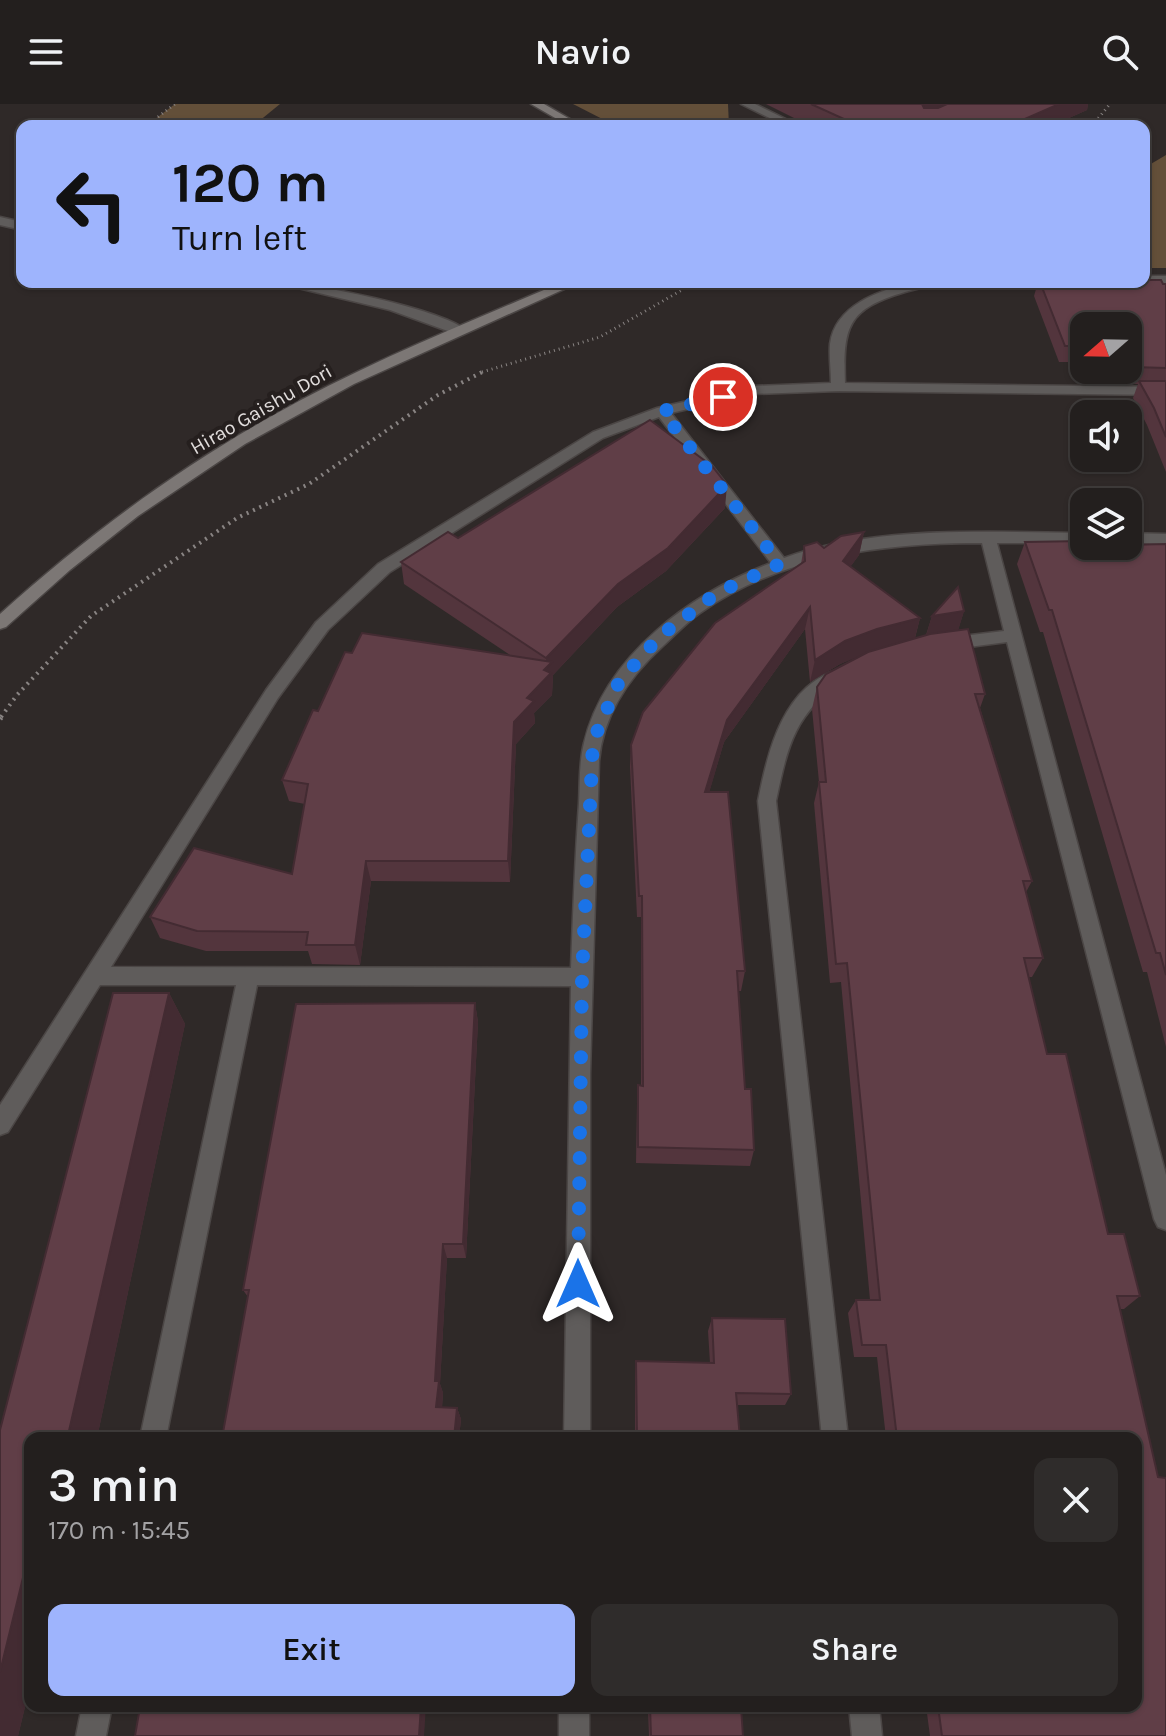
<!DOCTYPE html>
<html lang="en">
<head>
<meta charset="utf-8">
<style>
  :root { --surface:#231f1e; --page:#2f2c2b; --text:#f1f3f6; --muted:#a3a2a4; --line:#403d3c; --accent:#9eb4fd }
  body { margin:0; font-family:Karla,sans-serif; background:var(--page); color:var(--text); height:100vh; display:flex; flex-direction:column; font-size:30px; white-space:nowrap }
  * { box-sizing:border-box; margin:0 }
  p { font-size:26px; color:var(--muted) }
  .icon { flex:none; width:44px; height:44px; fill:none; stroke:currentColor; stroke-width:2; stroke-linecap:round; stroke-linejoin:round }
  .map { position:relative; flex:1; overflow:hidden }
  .details { position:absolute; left:24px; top:1328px; width:1118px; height:280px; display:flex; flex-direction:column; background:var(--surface); border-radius:16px; box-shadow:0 2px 6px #0004,0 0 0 2px var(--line) }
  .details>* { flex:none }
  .top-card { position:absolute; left:16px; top:16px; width:1134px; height:168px; border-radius:16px; box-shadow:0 2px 6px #0004,0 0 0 2px var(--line); background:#9eb4fd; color:#111; overflow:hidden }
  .needle { width:52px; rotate:250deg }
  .controls { position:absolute; left:1070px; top:208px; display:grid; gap:16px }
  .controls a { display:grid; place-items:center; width:72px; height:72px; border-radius:16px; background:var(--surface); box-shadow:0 2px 6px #0004,0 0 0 2px var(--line); font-size:40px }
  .pin { position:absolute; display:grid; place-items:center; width:68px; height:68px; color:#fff; margin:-34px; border:4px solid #fff; border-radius:50%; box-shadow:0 2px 8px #0007 }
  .me { position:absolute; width:88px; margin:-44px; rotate:0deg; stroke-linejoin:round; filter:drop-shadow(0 0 6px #0008) }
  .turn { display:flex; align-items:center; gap:28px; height:168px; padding:0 24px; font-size:36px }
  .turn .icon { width:104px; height:104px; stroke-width:2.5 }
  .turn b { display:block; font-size:56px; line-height:68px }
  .round { display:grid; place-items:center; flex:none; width:84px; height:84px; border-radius:16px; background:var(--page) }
  .head { display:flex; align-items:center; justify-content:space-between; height:136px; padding:0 24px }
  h1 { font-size:48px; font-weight:600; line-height:60px }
  .primary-button { display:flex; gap:16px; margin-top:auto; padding:16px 24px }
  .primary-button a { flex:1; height:92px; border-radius:16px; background:var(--accent); color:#111; font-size:32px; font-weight:600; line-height:92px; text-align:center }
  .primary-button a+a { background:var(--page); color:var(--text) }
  header { display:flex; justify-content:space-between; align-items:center; height:104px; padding:0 24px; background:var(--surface); font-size:36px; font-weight:600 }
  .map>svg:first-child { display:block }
  .green { fill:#634f39 }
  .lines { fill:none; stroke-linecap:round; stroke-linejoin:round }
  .lane-casing { stroke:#4b4645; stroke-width:3 }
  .street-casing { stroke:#4b4645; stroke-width:3 }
  .secondary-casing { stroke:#4b4645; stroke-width:3 }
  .path-far2 { stroke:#898483; stroke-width:3; stroke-dasharray:1 4; stroke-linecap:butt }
  .path-far1 { stroke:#898483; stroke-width:4; stroke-dasharray:2 5; stroke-linecap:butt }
  .path { stroke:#898483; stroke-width:5; stroke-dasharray:2 6; stroke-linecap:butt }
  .lane { fill:#5f5c5b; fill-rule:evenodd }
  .street { fill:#5f5c5b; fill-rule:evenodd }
  .secondary { fill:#7c7775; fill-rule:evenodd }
  .wall { fill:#53353d }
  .shaded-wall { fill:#432b32 }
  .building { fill:#603e47; stroke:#432b32; stroke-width:2 }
  .route { stroke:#1a73e8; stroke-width:14; stroke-dasharray:0 25.2 }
  .labels { text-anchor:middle; stroke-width:8; stroke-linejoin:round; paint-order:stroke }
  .far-street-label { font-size:20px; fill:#e1dddc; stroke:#251f1e }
</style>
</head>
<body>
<header><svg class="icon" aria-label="menu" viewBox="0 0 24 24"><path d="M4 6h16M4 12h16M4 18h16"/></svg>Navio<svg class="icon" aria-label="search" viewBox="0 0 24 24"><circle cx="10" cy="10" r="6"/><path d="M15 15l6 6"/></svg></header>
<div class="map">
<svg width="1166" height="1632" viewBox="0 0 1166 1632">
  <rect width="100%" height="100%" fill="#2f2928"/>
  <g class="green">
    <polygon points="175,0 280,0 253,22 146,22"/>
    <polygon points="573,0 728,0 729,22 616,22"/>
    <polygon points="1166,51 1166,164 1144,164 1144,64"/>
  </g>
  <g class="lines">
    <g class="lane-casing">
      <g id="lane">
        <polygon points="0,113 22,118 22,126 0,121"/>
        <path d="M273 178C311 178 439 204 468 227L456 230 390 206Z"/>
      </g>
    </g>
    <g class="street-casing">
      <g id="street">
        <polygon points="741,0 755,0 800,22 786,22"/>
        <polygon points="1144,172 1166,172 1166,180 1140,179 1144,178"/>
        <path d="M912 178H934C926 184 915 185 905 188 847 205 843 223 845 279L1166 283V291L838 287 753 290 671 309 784 454C874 421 989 428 1084 429V439H997L1166 1071V1126L1158 1123 1154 1115 1007 538 946 546 938 540 946 534 1004 527 982 439C884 439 782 451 700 509 687 518 675 531 663 542 630 572 603 611 599 657L590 970V1334H564L571 882 257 881 166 1334H140L236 881H100L8 1028 0 1031V1001L266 586 316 518 378 460 593 328 657 304 753 282 831 279C831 266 829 253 830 240 835 201 879 187 912 178ZM659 313 771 459C692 489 605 551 584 639 579 658 580 679 579 699 575 754 573 809 571 864L111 863 278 594 328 526 390 468 603 334Z"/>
        <polygon points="1128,429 1166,430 1166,440 1128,439"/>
        <path d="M840 565 849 571 846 575C795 608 788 640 776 697L848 1334H822L758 697C768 647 783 581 840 565Z"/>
        <polygon points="82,1602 112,1602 106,1632 76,1632"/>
        <rect x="559" y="1602" width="30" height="30"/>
        <polygon points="849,1602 879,1602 882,1632 852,1632"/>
      </g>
    </g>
    <g class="secondary-casing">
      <g id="secondary">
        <polygon points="531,0 544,0 582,22 569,22"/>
        <path d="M563 178H580L354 280 245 340 138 412 70 466 6 523 0 525V510C83 435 173 368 270 313 364 260 464 220 563 178Z"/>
      </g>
    </g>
    <g class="path-far2">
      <polyline points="146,22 175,0"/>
      <polyline points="1092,22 1110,0"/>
      <polyline points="482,268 600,233 696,178"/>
    </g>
    <polyline class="path-far1" points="1,613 17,591 91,512 237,414 309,380 438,291 486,266"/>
    <polyline class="path" points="0,615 3,611"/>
    <use href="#lane" class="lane"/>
    <use href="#street" class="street"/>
    <use href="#secondary" class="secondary"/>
  </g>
  <g class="wall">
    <polygon points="766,0 1088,0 1087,6 1051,22 810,22"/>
    <polygon points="1038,178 1144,178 1166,180 1166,368 1147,321 1133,294 1138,280 1126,280 1120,266 1128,266 1128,222 1084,222 1084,258 1059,258 1034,192"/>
    <polygon points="725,404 666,467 617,503 553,571 552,591 534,609 535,619 516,640 510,778 371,777 360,861 312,860 308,847 206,847 160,834 150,813 292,770 305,700 289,697 282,676 318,607 352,549 510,551 404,480 401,458 458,434"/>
    <polygon points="864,428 859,451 850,463 920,514 915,534 926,531 932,512 958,483 964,507 958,526 968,525 985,590 980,604 1032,777 1026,788 1043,854 1032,873 1029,873 1047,950 1066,950 1108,1130 1124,1130 1140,1192 1124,1205 1120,1205 1158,1373 1166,1374 1166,1632 930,1632 926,1602 1136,1602 1136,1334 886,1334 877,1253 854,1253 848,1209 856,1196 870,1196 841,878 830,879 814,699 819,678 812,605 817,583 826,570 861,551 840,560 810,578 805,525 724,638 709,688 728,688 745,867 741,887 739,887 745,985 751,985 754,1046 750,1062 636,1059 637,999 638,981 641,982 641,813 637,813 630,663 631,641 643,608 715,519 801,460 804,442 817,438 824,444 841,432"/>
    <polygon points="1025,438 1084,442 1166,440 1166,943 1147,868 1143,868 1043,528 1040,528 1017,460"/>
    <polygon points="169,889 185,920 97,1334 30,1334 30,1582 18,1632 0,1326"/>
    <polygon points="475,899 478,918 466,1154 447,1154 440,1280 443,1289 442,1304 457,1304 461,1315 459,1334 222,1334 248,1193 243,1186"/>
    <polygon points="712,1214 791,1290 785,1301 737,1301 740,1334 635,1334 635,1269 636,1257 710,1259 708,1227"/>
    <polygon points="644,1602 756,1602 756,1603 750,1605 741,1605 743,1632 649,1632 648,1604 644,1604"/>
  </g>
  <g class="shaded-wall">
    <polygon points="921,0 959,0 917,21"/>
    <polygon points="1059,0 1088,0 1087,6 1051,22 1009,22"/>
    <polygon points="727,381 725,404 666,467 617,503 553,571 552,591 534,609 535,619 516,640 510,778 508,757 514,618 527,594 547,564 546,554 618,480"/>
    <polygon points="864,428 859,451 838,480 843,457"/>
    <polygon points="810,503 805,525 724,638 703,710 705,688 727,616"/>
    <polygon points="964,507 957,530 925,535 932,512"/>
    <polygon points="920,514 914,537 871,548 840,560 810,578 815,556 845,537 877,525"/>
    <polygon points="366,757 371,777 360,861 355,841"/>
    <polygon points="169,889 185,920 97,1334 80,1334 69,1327"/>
    <polygon points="475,899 478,918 466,1154 463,1140"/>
    <polygon points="443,1140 447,1154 440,1280 443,1289 441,1314 436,1303 435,1277"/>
    <polygon points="457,1304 461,1315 459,1334 454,1334"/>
    <polygon points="59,1327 70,1334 57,1334"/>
    <polygon points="30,1445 30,1582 18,1632 0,1632 0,1568"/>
    <polygon points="421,1602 426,1602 424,1632 419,1632"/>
  </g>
  <g class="building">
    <polygon points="811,0 922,0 924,4 938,4 947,0 1059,0 1009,22 875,22 866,18 857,21"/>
    <polygon points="1144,176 1161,176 1163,180 1166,180 1166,264 1133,263 1128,253 1128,222 1084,222 1084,242 1065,242 1040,178 1144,178"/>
    <polygon points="1139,277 1166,277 1166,333 1154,304"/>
    <polygon points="650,316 712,362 727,381 668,444 618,480 546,554 401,458 448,428 458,434"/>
    <polygon points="864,428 843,457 920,514 877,525 845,537 815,556 810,503 727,616 705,688 728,688 745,867 737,867 745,985 751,985 754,1046 638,1043 638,981 643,982 642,792 639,792 631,641 643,608 715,519 805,457 804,442 817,438 824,444 841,432"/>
    <polygon points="1084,437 1084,442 1166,440 1166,871 1160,849 1156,849 1052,506 1049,506 1025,438"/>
    <polygon points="958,483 964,507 932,512"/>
    <polygon points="968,525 985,590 975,590 1032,777 1023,777 1043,854 1024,854 1047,950 1066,950 1108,1130 1124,1130 1140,1192 1117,1192 1158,1373 1166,1374 1166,1632 942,1632 938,1602 1136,1602 1136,1334 897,1334 886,1241 862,1241 856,1196 880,1196 847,859 836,860 819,678 826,678 817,583 826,570 868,548 930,530"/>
    <polygon points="362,529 552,558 544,566 551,569 527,594 534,597 514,618 508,757 366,757 355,841 306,841 308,828 197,827 150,813 194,744 292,770 308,680 282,676 313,606 318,607 345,548 352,549"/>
    <polygon points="113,889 169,889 69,1327 59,1327 57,1334 30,1334 30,1445 0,1568 0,1326"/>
    <polygon points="475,899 463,1140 443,1140 435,1277 439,1277 436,1303 457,1304 454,1334 222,1334 249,1186 243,1186 296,900"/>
    <polygon points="712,1214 785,1215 791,1290 736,1289 740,1334 637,1334 636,1257 714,1259"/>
    <polygon points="188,1602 421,1602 419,1632 135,1632 140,1603 188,1604"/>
    <polygon points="650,1602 756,1602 756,1603 741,1603 743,1632 651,1632"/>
  </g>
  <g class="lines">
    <polyline class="route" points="578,1180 582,873 593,637 619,578 660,532 717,489 780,460 662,307 723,293"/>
  </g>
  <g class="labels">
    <g class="far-street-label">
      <text transform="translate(261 305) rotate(-30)" y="7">Hirao Gaishu Dori</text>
    </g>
  </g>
</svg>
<div class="controls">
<a><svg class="needle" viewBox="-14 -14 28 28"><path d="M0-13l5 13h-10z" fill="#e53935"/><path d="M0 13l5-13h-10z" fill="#a3a2a4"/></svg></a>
<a><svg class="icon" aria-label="sound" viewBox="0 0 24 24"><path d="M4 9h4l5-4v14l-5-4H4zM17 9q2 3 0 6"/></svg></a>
<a><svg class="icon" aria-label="layers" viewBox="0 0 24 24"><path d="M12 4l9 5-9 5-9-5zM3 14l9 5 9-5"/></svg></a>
</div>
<div class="pin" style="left:723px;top:293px;background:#d93025"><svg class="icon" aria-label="arrive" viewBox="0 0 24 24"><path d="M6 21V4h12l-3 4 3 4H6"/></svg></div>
<svg class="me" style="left:578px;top:1180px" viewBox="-20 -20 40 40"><path d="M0-17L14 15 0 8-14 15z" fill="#1a73e8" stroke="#fff" stroke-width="4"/></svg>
<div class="top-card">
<div class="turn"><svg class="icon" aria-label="left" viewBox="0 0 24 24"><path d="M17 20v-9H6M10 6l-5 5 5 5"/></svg><div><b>120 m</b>Turn left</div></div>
</div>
<section class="details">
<div class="head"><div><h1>3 min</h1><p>170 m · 15:45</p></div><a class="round"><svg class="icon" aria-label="close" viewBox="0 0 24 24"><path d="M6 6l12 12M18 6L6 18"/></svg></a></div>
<div class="primary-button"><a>Exit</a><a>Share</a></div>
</section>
</div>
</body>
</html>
